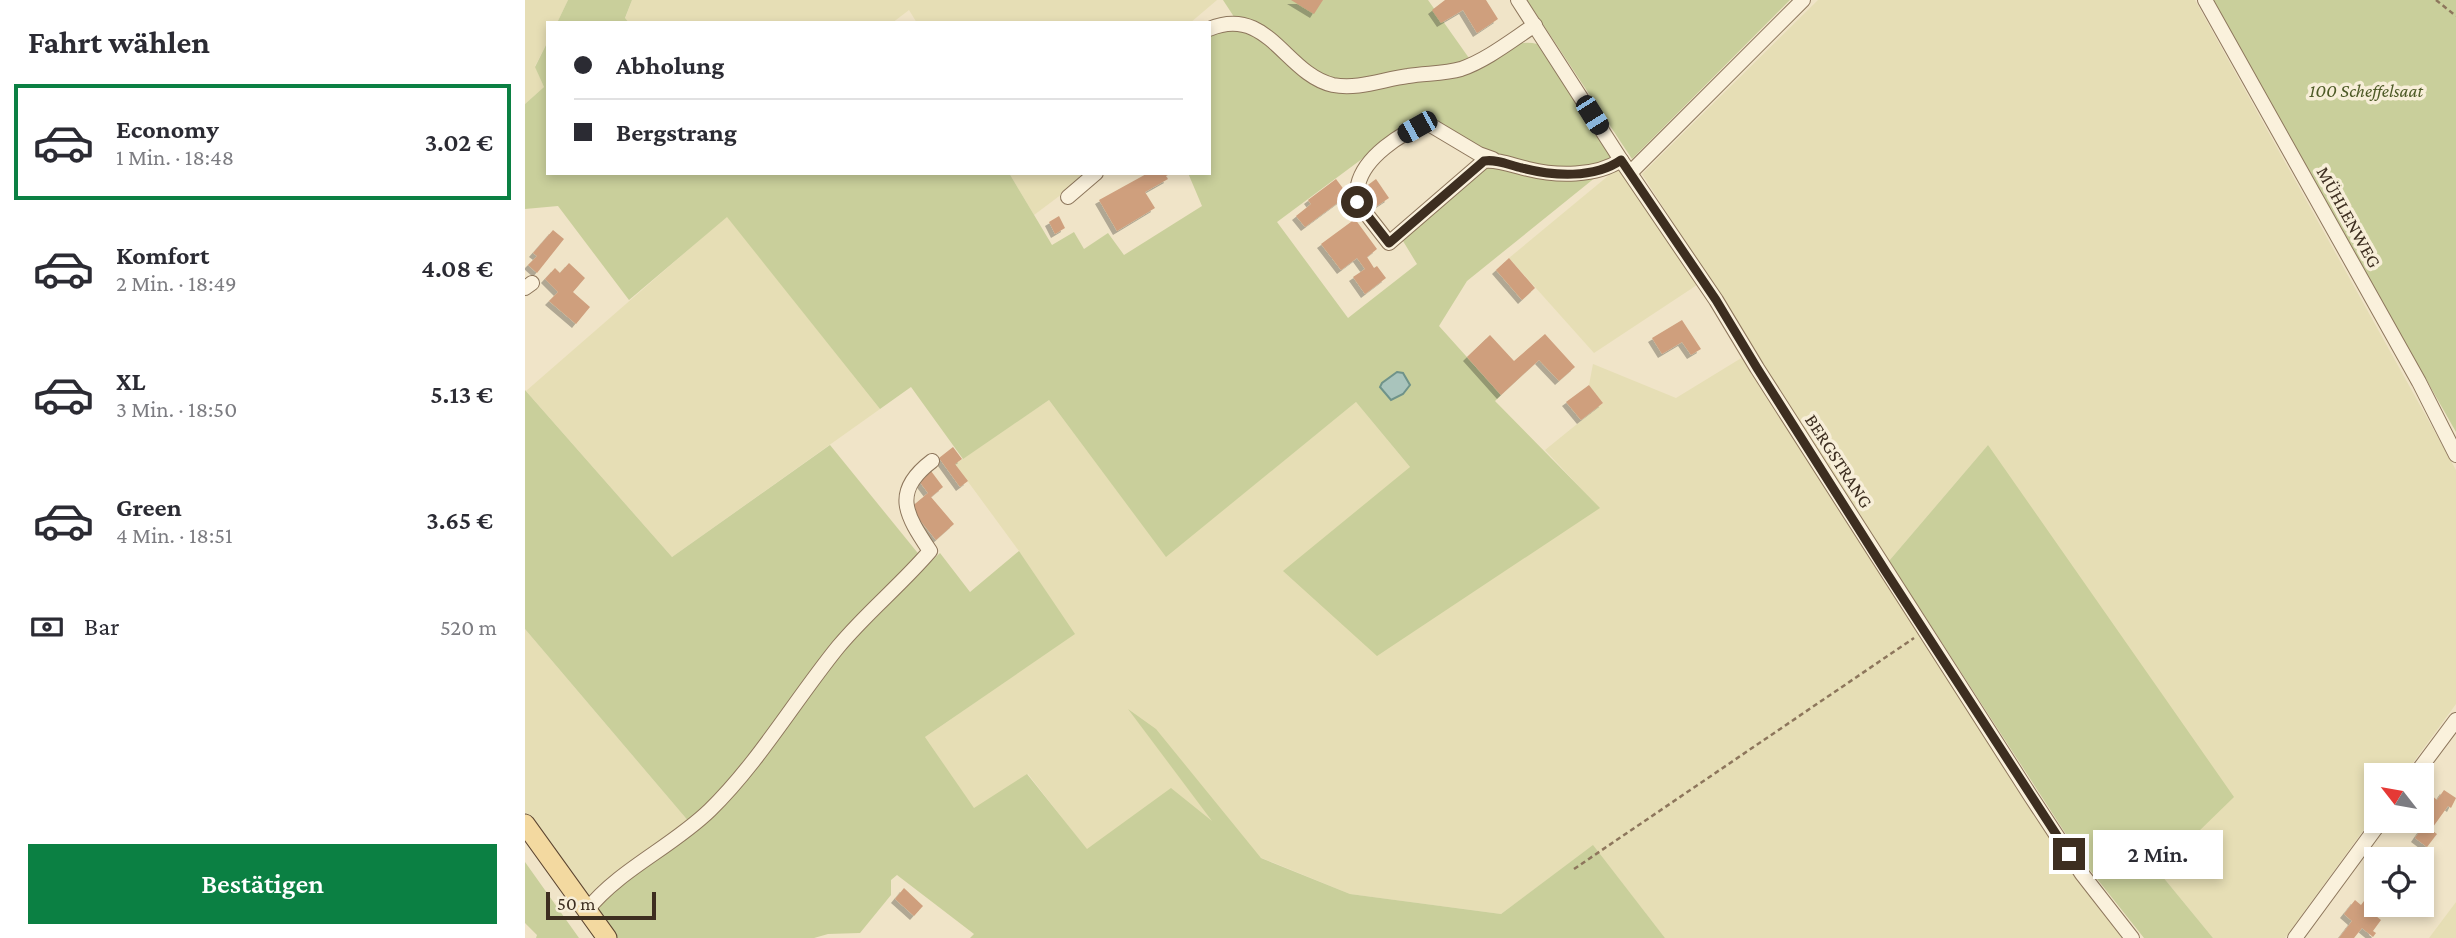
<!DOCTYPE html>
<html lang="de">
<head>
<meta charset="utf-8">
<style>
	body { margin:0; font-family:"Crimson Pro",serif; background:#f2f2f3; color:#2b2b33; height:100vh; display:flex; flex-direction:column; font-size:26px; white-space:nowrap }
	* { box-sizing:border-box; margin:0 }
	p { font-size:23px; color:#7c7c81 }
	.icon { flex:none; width:38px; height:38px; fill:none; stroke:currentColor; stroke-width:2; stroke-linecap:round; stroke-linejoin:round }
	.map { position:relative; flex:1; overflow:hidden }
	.panel { display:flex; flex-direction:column; background:#fff; width:525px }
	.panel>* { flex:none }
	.top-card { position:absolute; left:21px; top:21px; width:665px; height:154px; border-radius:0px; box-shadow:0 4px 10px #0003; display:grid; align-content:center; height:154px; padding:0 28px; background:#fff }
	.needle { width:46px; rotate:301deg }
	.fabs { position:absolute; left:1839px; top:763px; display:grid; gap:14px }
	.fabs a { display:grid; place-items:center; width:70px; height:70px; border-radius:0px; background:#fff; box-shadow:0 4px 10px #0003; font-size:35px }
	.scale { position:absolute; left:21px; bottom:18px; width:110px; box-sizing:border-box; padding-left:7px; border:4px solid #3d2e20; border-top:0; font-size:19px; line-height:24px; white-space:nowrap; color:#3d2e20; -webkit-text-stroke:5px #f7eed8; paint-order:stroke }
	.end { position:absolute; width:32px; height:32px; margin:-16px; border:9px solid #3d2e20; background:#fff; box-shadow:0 0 0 4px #fff }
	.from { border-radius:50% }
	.bubble { position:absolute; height:49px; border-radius:0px; background:#fff; box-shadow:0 4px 10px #0003; font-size:23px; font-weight:600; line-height:49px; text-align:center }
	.car { position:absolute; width:21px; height:42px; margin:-21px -10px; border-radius:9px; box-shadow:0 0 5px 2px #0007; background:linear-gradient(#222 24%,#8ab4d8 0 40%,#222 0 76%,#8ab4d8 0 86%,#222 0) }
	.top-card b { display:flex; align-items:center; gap:24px; height:66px; font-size:26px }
	.top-card b+b { border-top:2px solid #e1e1e2 }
	.top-card i { width:18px; height:18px; background:#2b2b33 }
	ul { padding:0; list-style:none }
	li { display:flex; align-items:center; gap:21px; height:116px; margin:0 14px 10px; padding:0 14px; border:4px solid transparent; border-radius:0px }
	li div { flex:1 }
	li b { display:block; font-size:26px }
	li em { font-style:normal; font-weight:600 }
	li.active { border-color:#0b8043 }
	li>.icon { width:63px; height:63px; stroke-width:1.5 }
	h2 { padding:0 28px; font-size:32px; line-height:84px }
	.pay { display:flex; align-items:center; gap:18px; height:77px; padding:0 28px; font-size:26px }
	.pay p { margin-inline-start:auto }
	.action { display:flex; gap:14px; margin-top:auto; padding:14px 28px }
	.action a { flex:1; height:80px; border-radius:0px; background:#0b8043; color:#fff; font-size:28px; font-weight:600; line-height:80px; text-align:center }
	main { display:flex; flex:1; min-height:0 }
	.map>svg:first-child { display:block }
	.farmland { fill:#e6deb5 }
	.green { fill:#c9cf9b; fill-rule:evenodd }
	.water { fill:#a9c4bc; stroke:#6f938a; stroke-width:2 }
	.building { fill:#cf9f7d; filter:url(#shadow) }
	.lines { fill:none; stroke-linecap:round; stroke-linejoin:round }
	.minor-casing { stroke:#8d765c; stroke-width:16 }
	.major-casing { stroke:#5b4430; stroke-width:21 }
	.path { stroke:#8d765c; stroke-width:2.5; stroke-dasharray:5 3.5; stroke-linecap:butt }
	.minor { stroke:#faf1dc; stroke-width:14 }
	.major { stroke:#f3d9a0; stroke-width:19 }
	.route { stroke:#3d2e20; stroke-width:9 }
	.labels { text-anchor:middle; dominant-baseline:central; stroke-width:7; stroke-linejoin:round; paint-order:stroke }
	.park-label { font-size:19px; font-style:italic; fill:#4d5a26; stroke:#f7eed8 }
	.street-label { font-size:19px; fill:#3d2e20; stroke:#f7eed8 }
</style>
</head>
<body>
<main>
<section class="panel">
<h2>Fahrt wählen</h2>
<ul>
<li class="active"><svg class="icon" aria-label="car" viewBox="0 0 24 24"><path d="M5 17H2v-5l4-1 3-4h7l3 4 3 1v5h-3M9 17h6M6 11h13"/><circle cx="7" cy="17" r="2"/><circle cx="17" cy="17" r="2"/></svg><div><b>Economy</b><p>1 Min. · 18:48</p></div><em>3.02 €</em></li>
<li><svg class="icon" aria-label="car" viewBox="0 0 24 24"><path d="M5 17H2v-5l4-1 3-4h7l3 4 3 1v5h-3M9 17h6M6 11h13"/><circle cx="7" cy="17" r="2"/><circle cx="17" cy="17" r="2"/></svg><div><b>Komfort</b><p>2 Min. · 18:49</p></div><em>4.08 €</em></li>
<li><svg class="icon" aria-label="car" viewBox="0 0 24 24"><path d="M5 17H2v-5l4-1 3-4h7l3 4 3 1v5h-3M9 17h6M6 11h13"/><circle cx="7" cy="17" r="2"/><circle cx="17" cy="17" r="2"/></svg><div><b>XL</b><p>3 Min. · 18:50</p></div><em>5.13 €</em></li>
<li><svg class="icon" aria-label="car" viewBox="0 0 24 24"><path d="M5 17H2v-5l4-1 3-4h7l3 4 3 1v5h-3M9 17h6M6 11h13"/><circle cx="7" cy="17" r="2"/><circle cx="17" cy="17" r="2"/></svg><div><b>Green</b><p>4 Min. · 18:51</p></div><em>3.65 €</em></li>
</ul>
<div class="pay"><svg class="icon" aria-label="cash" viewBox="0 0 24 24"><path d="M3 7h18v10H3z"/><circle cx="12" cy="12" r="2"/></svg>Bar<p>520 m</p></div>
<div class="action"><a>Bestätigen</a></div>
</section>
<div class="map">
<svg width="1931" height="938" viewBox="0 0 1931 938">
	<defs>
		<filter id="shadow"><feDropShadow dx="-4" dy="4" stdDeviation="0" flood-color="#0004"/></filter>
	</defs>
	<rect width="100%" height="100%" fill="#f0e4c8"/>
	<g class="farmland">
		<path d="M0,0H43L32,23H23V41L10,66L19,87L0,104Z"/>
		<path d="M107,0H692L665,23H392L384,10L367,23H104L100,19Z"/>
		<path d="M1293,0H1670L1931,470V704L1879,775H1852L1851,813L1760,938H1688L1633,871L1463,445L1364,561L1117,174Z"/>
		<path d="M1095,166L1175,283L1069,353L984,258Z"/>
		<path d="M484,173H565L509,215Z"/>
		<path d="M202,216L355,409L147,557L1,391Z"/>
		<path d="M1218,357L1602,938H1140L1068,846L976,914L825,894L727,854L562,850L503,774L449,809L400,737L549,634L494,551L430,464L524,400L641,556L831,402L885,467L1074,508L1020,450L1078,403L1064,385L1068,364L1151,398Z"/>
		<path d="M0,629L165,823L63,899L0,812Z"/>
		<path d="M1931,902V938H1904Z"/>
	</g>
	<g class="green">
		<path d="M43,0H107L100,18L104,23H32Z"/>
		<path d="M698,0H903L951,68C970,56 989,38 1012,44L1092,160L942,281L914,326L976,395L970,401L1075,508L852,656L758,571L885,467L831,402L641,557L524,400L438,459L386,387L355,409L202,217L104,300L33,206L0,209V104L19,87L10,67L23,41V173H484L527,245L549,232L559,249L583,233L599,255L677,206L663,173H684V33L715,26ZM899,119L965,156L878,241L892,264L823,318L752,222L876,130Z"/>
		<path d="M1002,0H1265L1107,159Z"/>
		<path d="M1686,0H1931V433V432Z"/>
		<path d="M0,390L147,557L305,445L396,557L213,771L165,823L0,629Z"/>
		<path d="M1463,445L1709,797L1633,871L1688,938H1619L1561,865L1364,561Z"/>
		<path d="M494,551L550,634L400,737L449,808L502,774L562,849L646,788L687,821L603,709L631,729L736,858L825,894L976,914L1068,845L1140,938H445L449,934L372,875L366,880V895L335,933L303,934L289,938H91L69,908L79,896L177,825L319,647L402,565L415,553L445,592Z"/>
		<path d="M0,863V862L54,938H11L12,935L0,923Z"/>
	</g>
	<path class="water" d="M872,372L878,373L885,385L878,394L866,400L855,387L857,383Z"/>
	<g class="building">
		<path d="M766,0H798L789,14Z"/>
		<path d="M920,0H961L973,19L952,33L938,10L916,23L907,10Z"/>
		<path d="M623,173H647L641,176L643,179L620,192L630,208L592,231L574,200Z"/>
		<path d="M811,179L823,195L780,227L771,216L786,204L783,200Z"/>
		<path d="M851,179L864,198L849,208L836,190Z"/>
		<path d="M534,216L540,228L530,234L524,222Z"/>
		<path d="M830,219L852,249L842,257L849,268L852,266L861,278L840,294L828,277L840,269L832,258L816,270L796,244Z"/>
		<path d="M28,230L39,239L12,273L3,265L12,256L8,253Z"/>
		<path d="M984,258L1010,288L997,300L971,270Z"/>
		<path d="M44,263L60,278L48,292L65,307L51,324L24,301L33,292L20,279L30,268L35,273Z"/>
		<path d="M1157,320L1176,349L1166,355L1157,342L1137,354L1127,338Z"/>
		<path d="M1020,334L1050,367L1034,381L1014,360L976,395L942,357L965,335L989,361Z"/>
		<path d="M1064,385L1078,403L1056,420L1041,402Z"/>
		<path d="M428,447L437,459L430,464L443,481L435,487L414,458Z"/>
		<path d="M406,471L418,487L406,497L429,524L411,540L385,508L403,493L394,481Z"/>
		<path d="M1897,787L1912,800L1919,790L1931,798L1926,808L1923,806L1908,827L1901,822L1904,818L1897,813Z"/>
		<path d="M1899,825L1912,834L1902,847L1890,838Z"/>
		<path d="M379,888L398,906L389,916L370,899Z"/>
		<path d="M1830,900L1836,905L1839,901L1843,904L1841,908L1856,920L1848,931L1851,933L1848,937L1837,928L1829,938H1814L1827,921L1819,914Z"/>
	</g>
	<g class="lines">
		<defs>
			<g id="minor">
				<path d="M993,0L1096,160L1191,300L1232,368L1505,795L1557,874L1607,938"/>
				<path d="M1680,0L1894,382L1931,455"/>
				<path d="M684,29C743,4 760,74 808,85C833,90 859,79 883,76C900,73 919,74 936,69C962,60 987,40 1010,25"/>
				<path d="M968,159L954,154L902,123C876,133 839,157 833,185C832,191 832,197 832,202L864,243L959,161C973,159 989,166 1003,169C1031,176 1071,177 1096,160"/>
				<path d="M1106,172L1278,0"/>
				<path d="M543,197L571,173"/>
				<path d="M0,288L7,283"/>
				<path d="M1890,775L1931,720"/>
				<path d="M62,910C95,869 147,847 185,810C234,762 270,700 313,647C341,613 376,585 405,551C381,515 366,492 407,461"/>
				<path d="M1770,938L1856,821"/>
			</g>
			<path id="major" d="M0,824L82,938"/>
		</defs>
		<use href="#minor" class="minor-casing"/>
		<use href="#major" class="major-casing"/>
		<g class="path">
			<path d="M1911,0L1931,16"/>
			<path d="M1049,869L1389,638"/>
		</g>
		<use href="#minor" class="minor"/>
		<use href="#major" class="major"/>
	</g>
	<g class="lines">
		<path class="route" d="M832,202L864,243L959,161C972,159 984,165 997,168C1028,176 1069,179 1096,160L1191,300L1232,368L1361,572L1544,854"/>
	</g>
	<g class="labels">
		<g class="park-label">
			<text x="1841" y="90">100 Scheffelsaat</text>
		</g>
		<g class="street-label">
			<text transform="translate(1824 217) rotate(61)">MÜHLENWEG</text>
			<text transform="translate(1314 461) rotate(57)">BERGSTRANG</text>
		</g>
	</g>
</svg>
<div class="fabs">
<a><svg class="needle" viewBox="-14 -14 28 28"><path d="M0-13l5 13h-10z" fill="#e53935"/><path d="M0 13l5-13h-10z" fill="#7c7c81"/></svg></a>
<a><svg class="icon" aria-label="locate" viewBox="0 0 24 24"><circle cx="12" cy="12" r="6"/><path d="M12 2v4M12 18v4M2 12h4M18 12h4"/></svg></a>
</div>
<div class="scale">50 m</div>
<i class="end from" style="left:832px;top:202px"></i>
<i class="end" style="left:1544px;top:854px"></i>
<div class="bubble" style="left:1568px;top:830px;width:130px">2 Min.</div>
<i class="car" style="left:1067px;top:115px;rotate:148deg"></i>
<i class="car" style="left:892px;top:127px;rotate:241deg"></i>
<div class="top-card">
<b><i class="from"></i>Abholung</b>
<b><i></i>Bergstrang</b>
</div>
</div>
</main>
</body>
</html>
